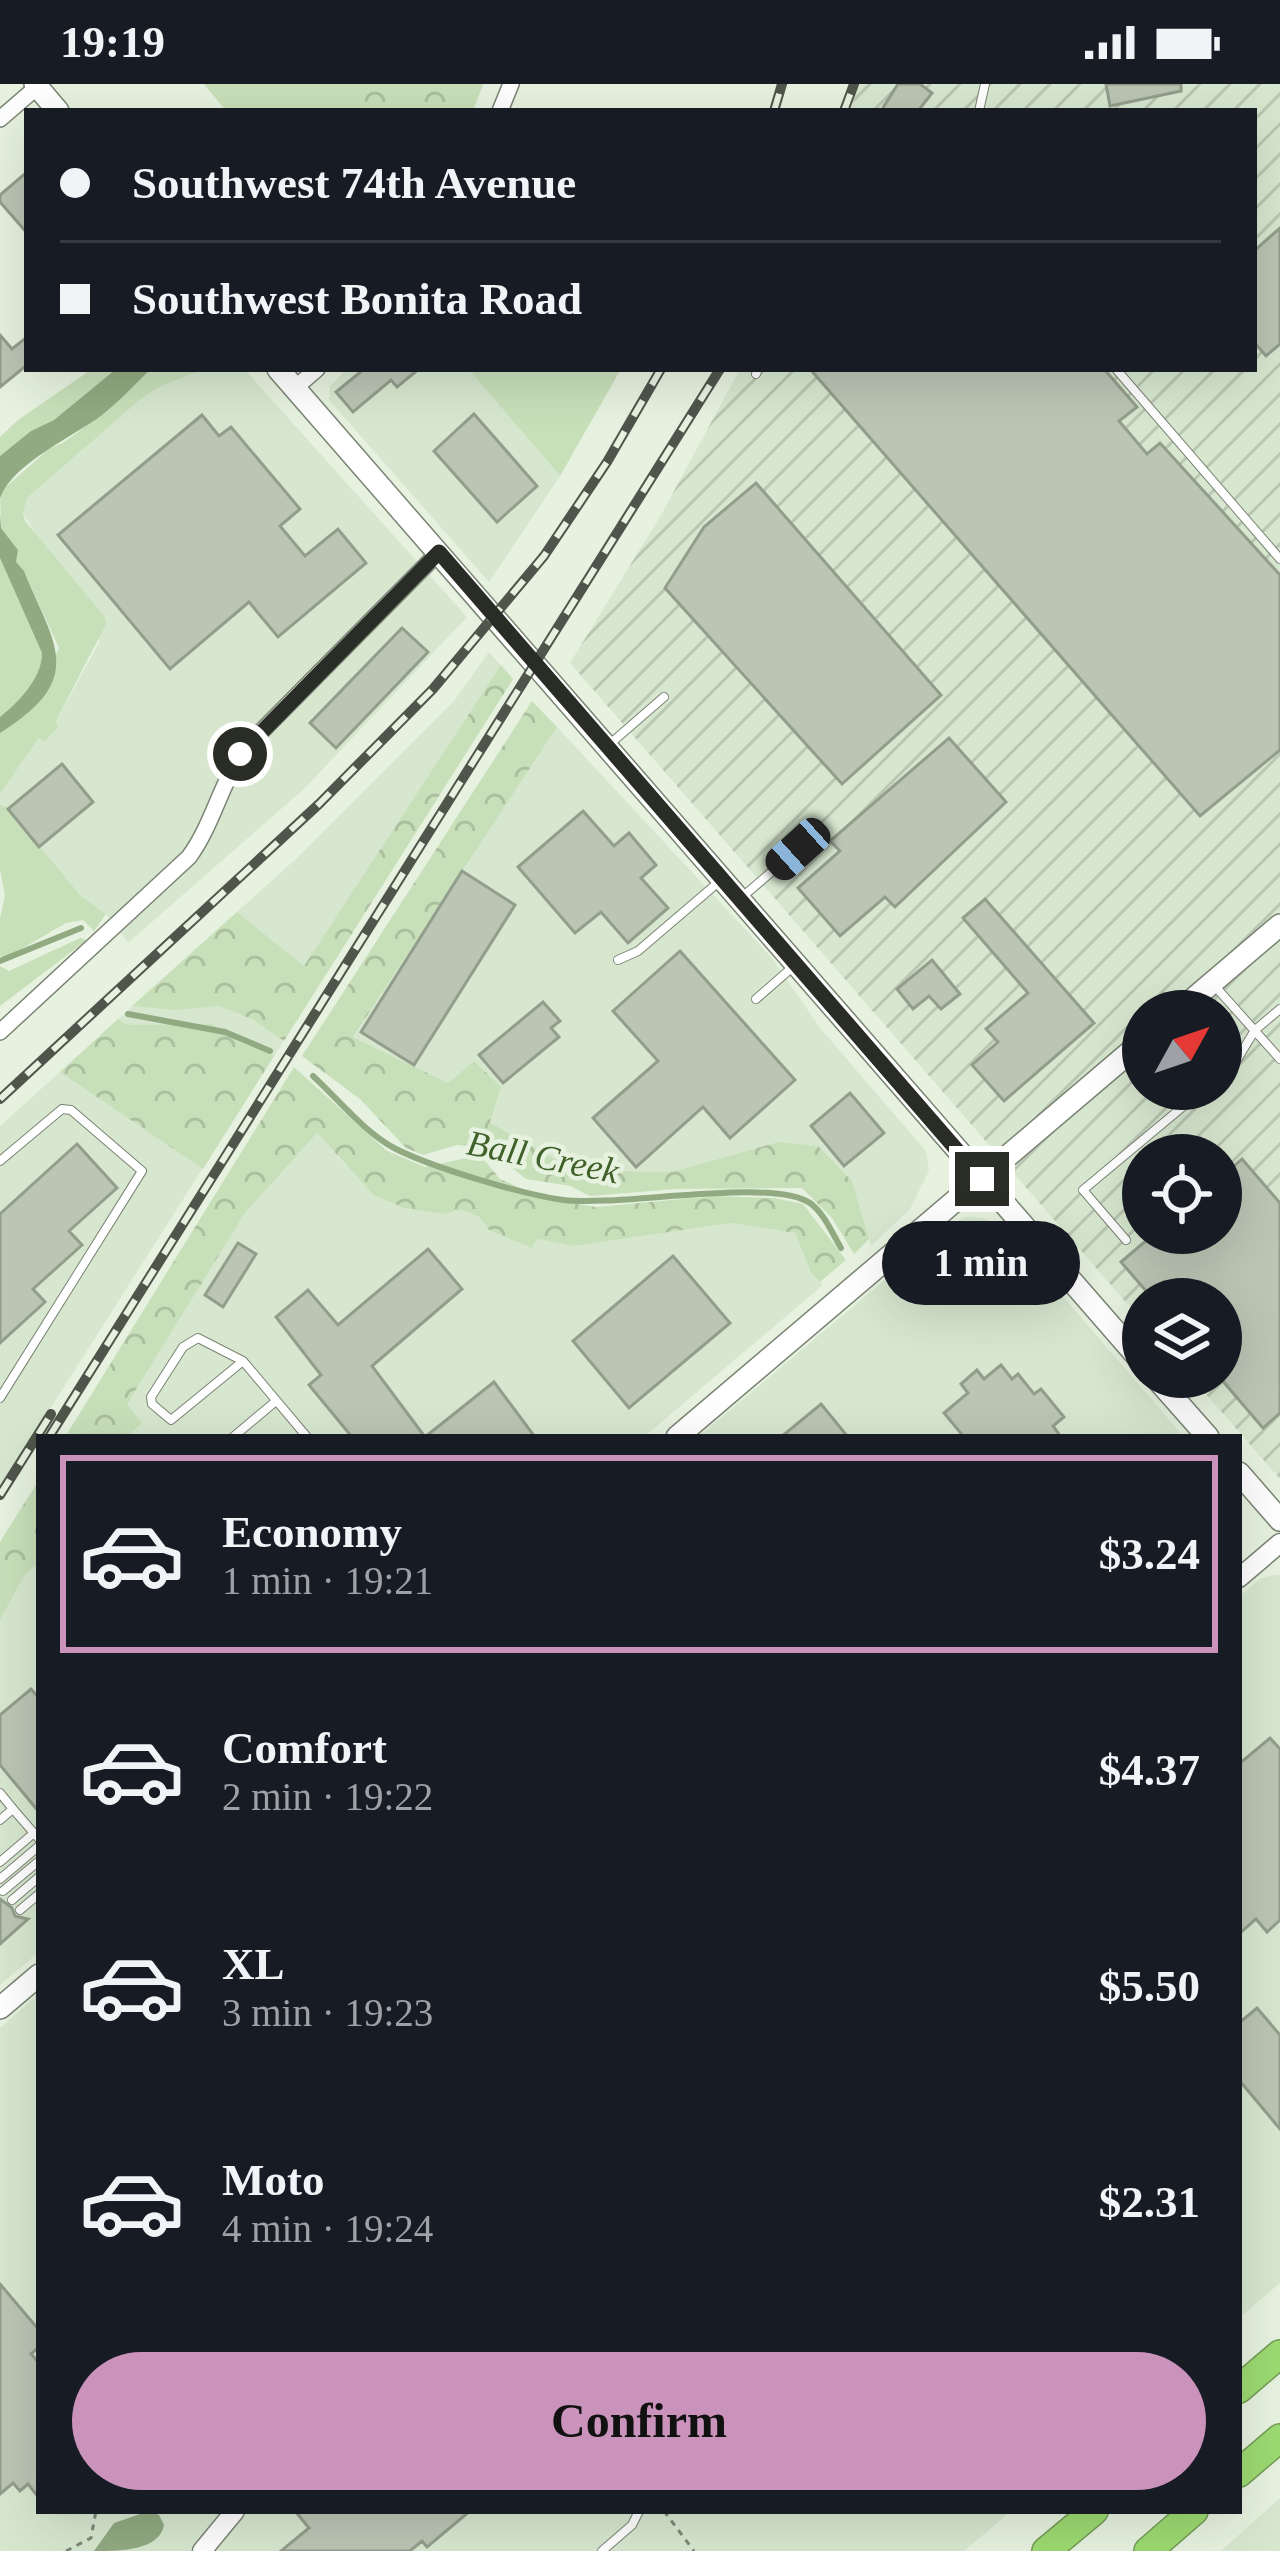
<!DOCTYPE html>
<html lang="en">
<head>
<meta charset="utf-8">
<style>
	body { margin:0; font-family:"Times New Roman",serif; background:#242831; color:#f1f3f6; height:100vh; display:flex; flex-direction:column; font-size:45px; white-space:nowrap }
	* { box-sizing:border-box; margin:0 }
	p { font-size:39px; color:#9ea1a6 }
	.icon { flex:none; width:66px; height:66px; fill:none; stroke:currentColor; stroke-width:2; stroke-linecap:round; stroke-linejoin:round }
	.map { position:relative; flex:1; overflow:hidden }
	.sheet { position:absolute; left:36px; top:1350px; width:1206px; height:1080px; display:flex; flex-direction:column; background:#171b24; border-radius:0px; box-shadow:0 12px 48px #0002 }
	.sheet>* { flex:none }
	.guide { position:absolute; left:24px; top:24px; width:1233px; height:264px; border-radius:0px; box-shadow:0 12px 48px #0002; display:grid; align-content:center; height:264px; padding:0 36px; background:#171b24 }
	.needle { width:78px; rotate:50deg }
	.fabs { position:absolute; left:1122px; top:906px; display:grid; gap:24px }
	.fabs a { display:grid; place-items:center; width:120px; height:120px; border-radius:50%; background:#171b24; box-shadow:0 12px 48px #0002; font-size:60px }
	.end { position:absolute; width:54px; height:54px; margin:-27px; border:15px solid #292d26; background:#fff; box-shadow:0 0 0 6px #fff }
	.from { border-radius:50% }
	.bubble { position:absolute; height:84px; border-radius:42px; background:#171b24; box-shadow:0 12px 48px #0002; font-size:39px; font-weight:600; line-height:84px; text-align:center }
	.car { position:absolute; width:36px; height:72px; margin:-36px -18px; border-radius:15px; box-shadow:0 0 9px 3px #0007; background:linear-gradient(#222 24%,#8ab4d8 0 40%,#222 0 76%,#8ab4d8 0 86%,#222 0) }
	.guide b { display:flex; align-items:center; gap:42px; height:114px; font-size:45px }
	.guide b+b { border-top:3px solid #363941 }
	.guide i { width:30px; height:30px; background:#f1f3f6 }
	ul { padding:21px 0 0; list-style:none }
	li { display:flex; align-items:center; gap:36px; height:198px; margin:0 24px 18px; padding:0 12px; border:6px solid transparent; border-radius:0px }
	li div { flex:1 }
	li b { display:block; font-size:45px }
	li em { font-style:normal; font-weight:600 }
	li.on { border-color:#ca93bc }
	li>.icon { width:108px; height:108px; stroke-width:1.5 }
	.primary-button { display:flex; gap:24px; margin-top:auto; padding:24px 36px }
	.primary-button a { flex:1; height:138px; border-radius:72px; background:#ca93bc; color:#111; font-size:48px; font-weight:600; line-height:138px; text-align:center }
	.status { display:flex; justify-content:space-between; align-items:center; height:84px; padding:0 60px; background:#171b24; direction:ltr }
	.status svg { height:33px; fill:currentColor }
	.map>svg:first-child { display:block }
	.built { fill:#d7e7cf }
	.industrial { fill:url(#industrial-furrows); fill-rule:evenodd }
	.grass { fill:#c8e0ba }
	.forest { fill:url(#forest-crowns) }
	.water { fill:#91aa82 }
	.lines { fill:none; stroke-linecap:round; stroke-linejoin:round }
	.stream { stroke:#91aa82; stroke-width:6 }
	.building { fill:#bac5b4; stroke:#929d8c; stroke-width:3 }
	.service-casing { stroke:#7a8474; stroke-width:10 }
	.minor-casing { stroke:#7a8474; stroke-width:18 }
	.tertiary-casing { stroke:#7a8474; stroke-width:21 }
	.secondary-casing { stroke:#7a8474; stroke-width:24 }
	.motorway-casing { stroke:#749d57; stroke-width:30 }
	.path { stroke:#7f867a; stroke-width:3; stroke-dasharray:6 6; stroke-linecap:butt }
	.service { stroke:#fff; stroke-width:8 }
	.minor { stroke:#fff; stroke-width:15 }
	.tertiary { stroke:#fff; stroke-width:18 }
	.secondary { stroke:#fff; stroke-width:21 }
	.motorway { stroke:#9cda71; stroke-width:27 }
	.rail-casing { stroke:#50554c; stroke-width:10 }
	.rail { stroke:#e6f2df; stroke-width:6; stroke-dasharray:18; stroke-linecap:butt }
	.route { stroke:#292d26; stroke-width:15 }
	.labels { text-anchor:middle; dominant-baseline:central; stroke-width:9; stroke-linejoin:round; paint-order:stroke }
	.water-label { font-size:36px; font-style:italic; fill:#406129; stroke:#e6f2df }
</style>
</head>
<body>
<div class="status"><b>19:19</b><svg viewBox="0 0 49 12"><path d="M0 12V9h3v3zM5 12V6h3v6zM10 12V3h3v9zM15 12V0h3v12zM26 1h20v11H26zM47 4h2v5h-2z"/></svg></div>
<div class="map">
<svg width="1280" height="2467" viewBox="0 0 1280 2467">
	<defs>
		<pattern id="industrial-furrows" width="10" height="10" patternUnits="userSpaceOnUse" patternTransform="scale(3)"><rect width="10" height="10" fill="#d7e7cf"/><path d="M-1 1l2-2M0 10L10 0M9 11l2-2" fill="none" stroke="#b9c6b2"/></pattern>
		<pattern id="forest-crowns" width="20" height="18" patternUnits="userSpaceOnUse" patternTransform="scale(3)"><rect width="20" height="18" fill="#c8e0ba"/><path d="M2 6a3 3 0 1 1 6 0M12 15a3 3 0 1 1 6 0" fill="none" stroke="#acc0a0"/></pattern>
	</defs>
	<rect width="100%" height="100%" fill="#e6f2df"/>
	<g class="built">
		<path d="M205,285H244L467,533L304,705L128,859L106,830L81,812L8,724L0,721V710L40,653L56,637L100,557L23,429L27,414L34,407L143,313L163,301Z"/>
		<path d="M347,285H468L560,392L489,498L329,316L330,302Z"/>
		<path d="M489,568L513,595L0,1404V1042L299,772L454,617Z"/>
		<path d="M557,643L771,873L821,945L926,1067L929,1087L910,1125L871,1162L852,1097L778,1058L672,1088L574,1086L489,1037L474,977L448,999L353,953Z"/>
		<path d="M317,1048L345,1081L444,1130L462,1126L479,1133L489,1146L532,1163L537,1155L574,1162L731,1139L795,1149L811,1189L823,1201L644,1353H126L142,1339L126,1320L245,1129Z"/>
		<path d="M966,1133L983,1134L1004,1144L1184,1353H698L950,1141Z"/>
		<path d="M39,1478V1868L0,1901V1536L24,1492Z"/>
		<path d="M1275,1491H1280V2199L1239,2234V1513L1260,1495Z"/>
		<path d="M39,1910V2427H1011L964,2467H0V1944Z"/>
		<path d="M1280,2414V2467H1221Z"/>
	</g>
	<path class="industrial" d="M858,0H1280V1395L1191,1293H1221V1215H1143V1238L570,579L661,431L740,285H1254V27H851ZM1143,927H1221V1005H1143ZM1143,1071H1221V1149H1143Z"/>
	<g class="grass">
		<path d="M204,0H483L473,27H226Z"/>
		<path d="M92,285H116L54,336L31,347L0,372V353L18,336Z"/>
		<path d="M151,285H205L163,301L143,313L27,414L23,429L25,437L104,532L106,540L56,637L58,644L44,657L39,654L0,710V649L29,627L59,564L24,487L15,478L18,466L1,444L0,408L50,364L63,359L108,326Z"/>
		<path d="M468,285H621L560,392Z"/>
		<path d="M0,474L42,569C42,594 20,618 0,633Z"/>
		<path d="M0,721L7,723L81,812L106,830L94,847L83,836L66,839L6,874L0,872V835L5,812L0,785Z"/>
		<path d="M80,854L87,856L0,922V882L9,887Z"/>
	</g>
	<g class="forest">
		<path d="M365,0H483L473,27H364Z"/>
		<path d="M501,581L513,595L284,957L252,935L219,922L175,926L132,922L237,828L304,882Z"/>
		<path d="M532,617L557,643L353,953L448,999L474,977L501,1003L490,1038L574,1086L672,1088L778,1058L818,1062L852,1097L869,1155L854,1170L832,1134L802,1104L676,1105L590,1112L570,1102L526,1095L485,1062L457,1061L423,1071L406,1064L360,1015L302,972Z"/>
		<path d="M118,935L127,941L212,940L239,958L274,972L203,1085L60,988Z"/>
		<path d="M294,983L387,1067L425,1083L480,1071L500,1095L542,1114L596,1123L716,1112L774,1114L803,1120L846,1176L820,1198L811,1189L795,1149L731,1139L574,1162L537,1155L532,1164L489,1146L479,1133L462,1126L444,1130L404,1124L374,1111L317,1049L245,1129L127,1320L142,1339L126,1353H65Z"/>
		<path d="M39,1396V1478L24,1492L0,1536V1458Z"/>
	</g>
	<g class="water">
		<path d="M116,285H151C135,300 120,317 102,331C73,353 13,379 0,414V372L31,347L54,336Z"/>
		<path d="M0,431L1,444L18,466L16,478L24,487C54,561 88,594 0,649V633C19,618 42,594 42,569L0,474Z"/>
		<path d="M149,2427L159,2431L164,2441C159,2467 120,2467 94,2467L114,2439Z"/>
	</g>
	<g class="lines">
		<g class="stream">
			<path d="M0,877L81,844"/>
			<path d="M128,930L225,948L270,967"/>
			<path d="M313,992C338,1015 365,1049 396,1065C434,1084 521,1110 563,1116C621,1123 770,1093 810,1119C824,1129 832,1149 841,1164"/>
		</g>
	</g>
	<g class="building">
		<path d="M898,0H920L932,9L918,27H881Z"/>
		<path d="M1106,0H1181V7L1110,22Z"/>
		<path d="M27,88V149L0,118V111Z"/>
		<path d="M1280,144V260L1266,272L1254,258V167Z"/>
		<path d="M0,251L12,265L27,253V281L0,303Z"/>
		<path d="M364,285H419L397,303L391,296L353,328L336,308Z"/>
		<path d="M810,285H1104L1137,323L1119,337L1147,370L1160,359L1280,491V666L1200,732Z"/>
		<path d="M474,330L537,402L497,438L434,367Z"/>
		<path d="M202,331L219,352L231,343L300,425L280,442L305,472L338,445L366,479L278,553L249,518L170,585L58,451Z"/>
		<path d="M756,399L941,611L842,700L665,504L704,443Z"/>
		<path d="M402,544L428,568L336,664L310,639Z"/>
		<path d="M949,654L1006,718L895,823L885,813L840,852L798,804L840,767L830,757Z"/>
		<path d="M62,680L93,718L39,763L8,725Z"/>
		<path d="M583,727L614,762L629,749L656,781L641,794L668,824L628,859L601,828L575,849L518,783Z"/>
		<path d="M462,787L515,821L414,981L361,948Z"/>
		<path d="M985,815L1094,939L1004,1017L972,981L998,958L986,945L1028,909L963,834Z"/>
		<path d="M680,867L795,996L730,1054L703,1023L636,1083L593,1034L658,977L613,927Z"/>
		<path d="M932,876L960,910L941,925L929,912L913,925L897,905Z"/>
		<path d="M543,918L560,937L551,944L559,953L503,999L479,971Z"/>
		<path d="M850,1009L884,1049L844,1082L811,1042Z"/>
		<path d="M77,1060L117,1104L69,1147L82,1161L33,1205L45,1218L0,1259V1130Z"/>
		<path d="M1242,1075L1280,1119V1329L1263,1344L1221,1295V1215H1153L1121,1178L1155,1149H1221V1093Z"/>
		<path d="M238,1159L256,1170L223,1223L205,1211Z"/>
		<path d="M428,1165L462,1205L372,1282L425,1353L494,1298L535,1353H352L309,1301L321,1291L276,1233L308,1206L338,1241Z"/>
		<path d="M673,1172L730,1239L629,1324L573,1257Z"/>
		<path d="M1001,1281L1012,1295L1018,1290L1034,1310L1041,1305L1064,1333L1053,1342L1061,1353H964L944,1329L968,1309L961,1300L977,1286L984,1295Z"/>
		<path d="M821,1320L848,1353H781Z"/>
		<path d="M31,1605L39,1614V1728L0,1681V1631Z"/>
		<path d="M1270,1654L1280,1665V1836L1267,1848L1256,1835L1239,1850V1680Z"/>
		<path d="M0,1815L12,1824L15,1832L28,1835L0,1860Z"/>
		<path d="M1257,1924L1280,1951V2045L1239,1996V1939Z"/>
		<path d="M0,2200L39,2246V2263L31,2270L39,2279V2414L28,2400L20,2407L13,2399L0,2410Z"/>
		<path d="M295,2427H470L427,2463L422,2457L410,2467H281L309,2444Z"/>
	</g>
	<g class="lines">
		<defs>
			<g id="service">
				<path d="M979,27L985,0"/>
				<path d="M1116,285L1280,475"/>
				<path d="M756,290L758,285"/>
				<path d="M611,659L664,613"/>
				<path d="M740,815L798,765"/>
				<path d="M618,876L638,867L721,796"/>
				<path d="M1213,900L1280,975"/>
				<path d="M756,915L795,881"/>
				<path d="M1221,991L1235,979L1255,946L1280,925"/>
				<path d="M0,1077L62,1025L71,1026L142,1087L0,1314"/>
				<path d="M1126,1156L1083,1106L1204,1005"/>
				<path d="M243,1277L171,1336L152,1320L151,1313L183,1263L198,1254L243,1277L307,1353"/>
				<path d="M233,1353L276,1317"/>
				<path d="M0,1709L13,1725"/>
				<path d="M0,1736L13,1725L39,1755"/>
				<path d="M0,1778L34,1749"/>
				<path d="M0,1795L39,1762"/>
				<path d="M3,1807L39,1777"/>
				<path d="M12,1816L39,1793"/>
				<path d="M20,1826L39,1810"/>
				<path d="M602,2467L632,2441L639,2427"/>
			</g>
			<g id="minor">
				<path d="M500,27L511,0"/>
				<path d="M0,35L37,3"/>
				<path d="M295,304L317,285"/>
				<path d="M0,948L189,773C213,740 221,699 244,665L439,468"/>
			</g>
			<g id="tertiary">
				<path d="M1239,1494L1280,1459"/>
				<path d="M202,2467L235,2427"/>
			</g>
			<g id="secondary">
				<path d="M35,0L58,27"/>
				<path d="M278,285L1143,1279"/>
				<path d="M1179,927L1280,841"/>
				<path d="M1155,1293L1208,1353"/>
				<path d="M677,1353L1143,957"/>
				<path d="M1239,1389L1280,1436"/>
				<path d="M0,1924L39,1891"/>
			</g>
			<g id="motorway">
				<path d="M1239,2305L1280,2270"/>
				<path d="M1239,2389L1280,2354"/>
				<path d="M1046,2467L1094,2427"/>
				<path d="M1148,2467L1194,2427"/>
			</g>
		</defs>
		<use href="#service" class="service-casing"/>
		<use href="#minor" class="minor-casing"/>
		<use href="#tertiary" class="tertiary-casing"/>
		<use href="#secondary" class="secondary-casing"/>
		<use href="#motorway" class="motorway-casing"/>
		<g class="path">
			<path d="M664,2427L694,2467"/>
			<path d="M66,2467L91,2454L96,2427"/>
		</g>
		<use href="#service" class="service"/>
		<use href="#minor" class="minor"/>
		<use href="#tertiary" class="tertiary"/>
		<use href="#secondary" class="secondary"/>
		<use href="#motorway" class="motorway"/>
		<defs>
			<g id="rail">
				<path d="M774,27L782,0"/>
				<path d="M844,27L854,0"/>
				<path d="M0,1015L319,720L433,605L544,472L607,378L661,285"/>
				<path d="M49,1353L720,285"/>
				<path d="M0,1411L51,1330"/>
			</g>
		</defs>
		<use href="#rail" class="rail-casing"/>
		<use href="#rail" class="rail"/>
	</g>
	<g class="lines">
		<path class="route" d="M240,670L439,468L982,1095"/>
	</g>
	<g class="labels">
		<g class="water-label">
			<text transform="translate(543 1073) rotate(11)">Ball Creek</text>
		</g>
	</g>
</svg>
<div class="fabs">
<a><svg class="needle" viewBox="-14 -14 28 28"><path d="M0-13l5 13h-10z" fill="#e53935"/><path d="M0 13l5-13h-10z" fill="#9ea1a6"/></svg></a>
<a><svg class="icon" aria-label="locate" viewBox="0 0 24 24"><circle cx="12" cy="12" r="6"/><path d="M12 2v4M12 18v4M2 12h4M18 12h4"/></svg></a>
<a><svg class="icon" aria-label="layers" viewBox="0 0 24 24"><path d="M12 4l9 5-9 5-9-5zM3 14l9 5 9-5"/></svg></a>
</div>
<i class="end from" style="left:240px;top:670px"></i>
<i class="end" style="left:982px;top:1095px"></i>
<div class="bubble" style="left:882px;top:1137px;width:198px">1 min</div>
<i class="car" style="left:798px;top:765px;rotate:228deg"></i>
<div class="guide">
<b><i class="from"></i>Southwest 74th Avenue</b>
<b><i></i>Southwest Bonita Road</b>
</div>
<section class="sheet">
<ul>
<li class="on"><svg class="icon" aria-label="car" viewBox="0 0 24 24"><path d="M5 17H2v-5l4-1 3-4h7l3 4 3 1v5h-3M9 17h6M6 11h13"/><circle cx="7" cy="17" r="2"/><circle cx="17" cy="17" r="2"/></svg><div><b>Economy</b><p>1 min · 19:21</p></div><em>$3.24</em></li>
<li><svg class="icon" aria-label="car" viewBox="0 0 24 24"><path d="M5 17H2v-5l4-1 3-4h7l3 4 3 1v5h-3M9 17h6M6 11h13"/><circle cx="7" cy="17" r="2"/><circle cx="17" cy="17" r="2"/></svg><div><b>Comfort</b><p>2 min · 19:22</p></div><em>$4.37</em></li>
<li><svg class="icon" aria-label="car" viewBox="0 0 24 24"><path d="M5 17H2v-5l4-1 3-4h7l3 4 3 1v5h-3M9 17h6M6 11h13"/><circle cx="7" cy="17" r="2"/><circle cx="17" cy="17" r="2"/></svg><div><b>XL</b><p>3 min · 19:23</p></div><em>$5.50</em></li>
<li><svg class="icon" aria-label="car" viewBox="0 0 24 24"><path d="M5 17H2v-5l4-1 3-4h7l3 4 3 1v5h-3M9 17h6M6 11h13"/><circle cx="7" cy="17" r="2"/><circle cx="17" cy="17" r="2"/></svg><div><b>Moto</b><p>4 min · 19:24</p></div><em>$2.31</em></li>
</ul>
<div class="primary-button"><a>Confirm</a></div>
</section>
</div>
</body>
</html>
